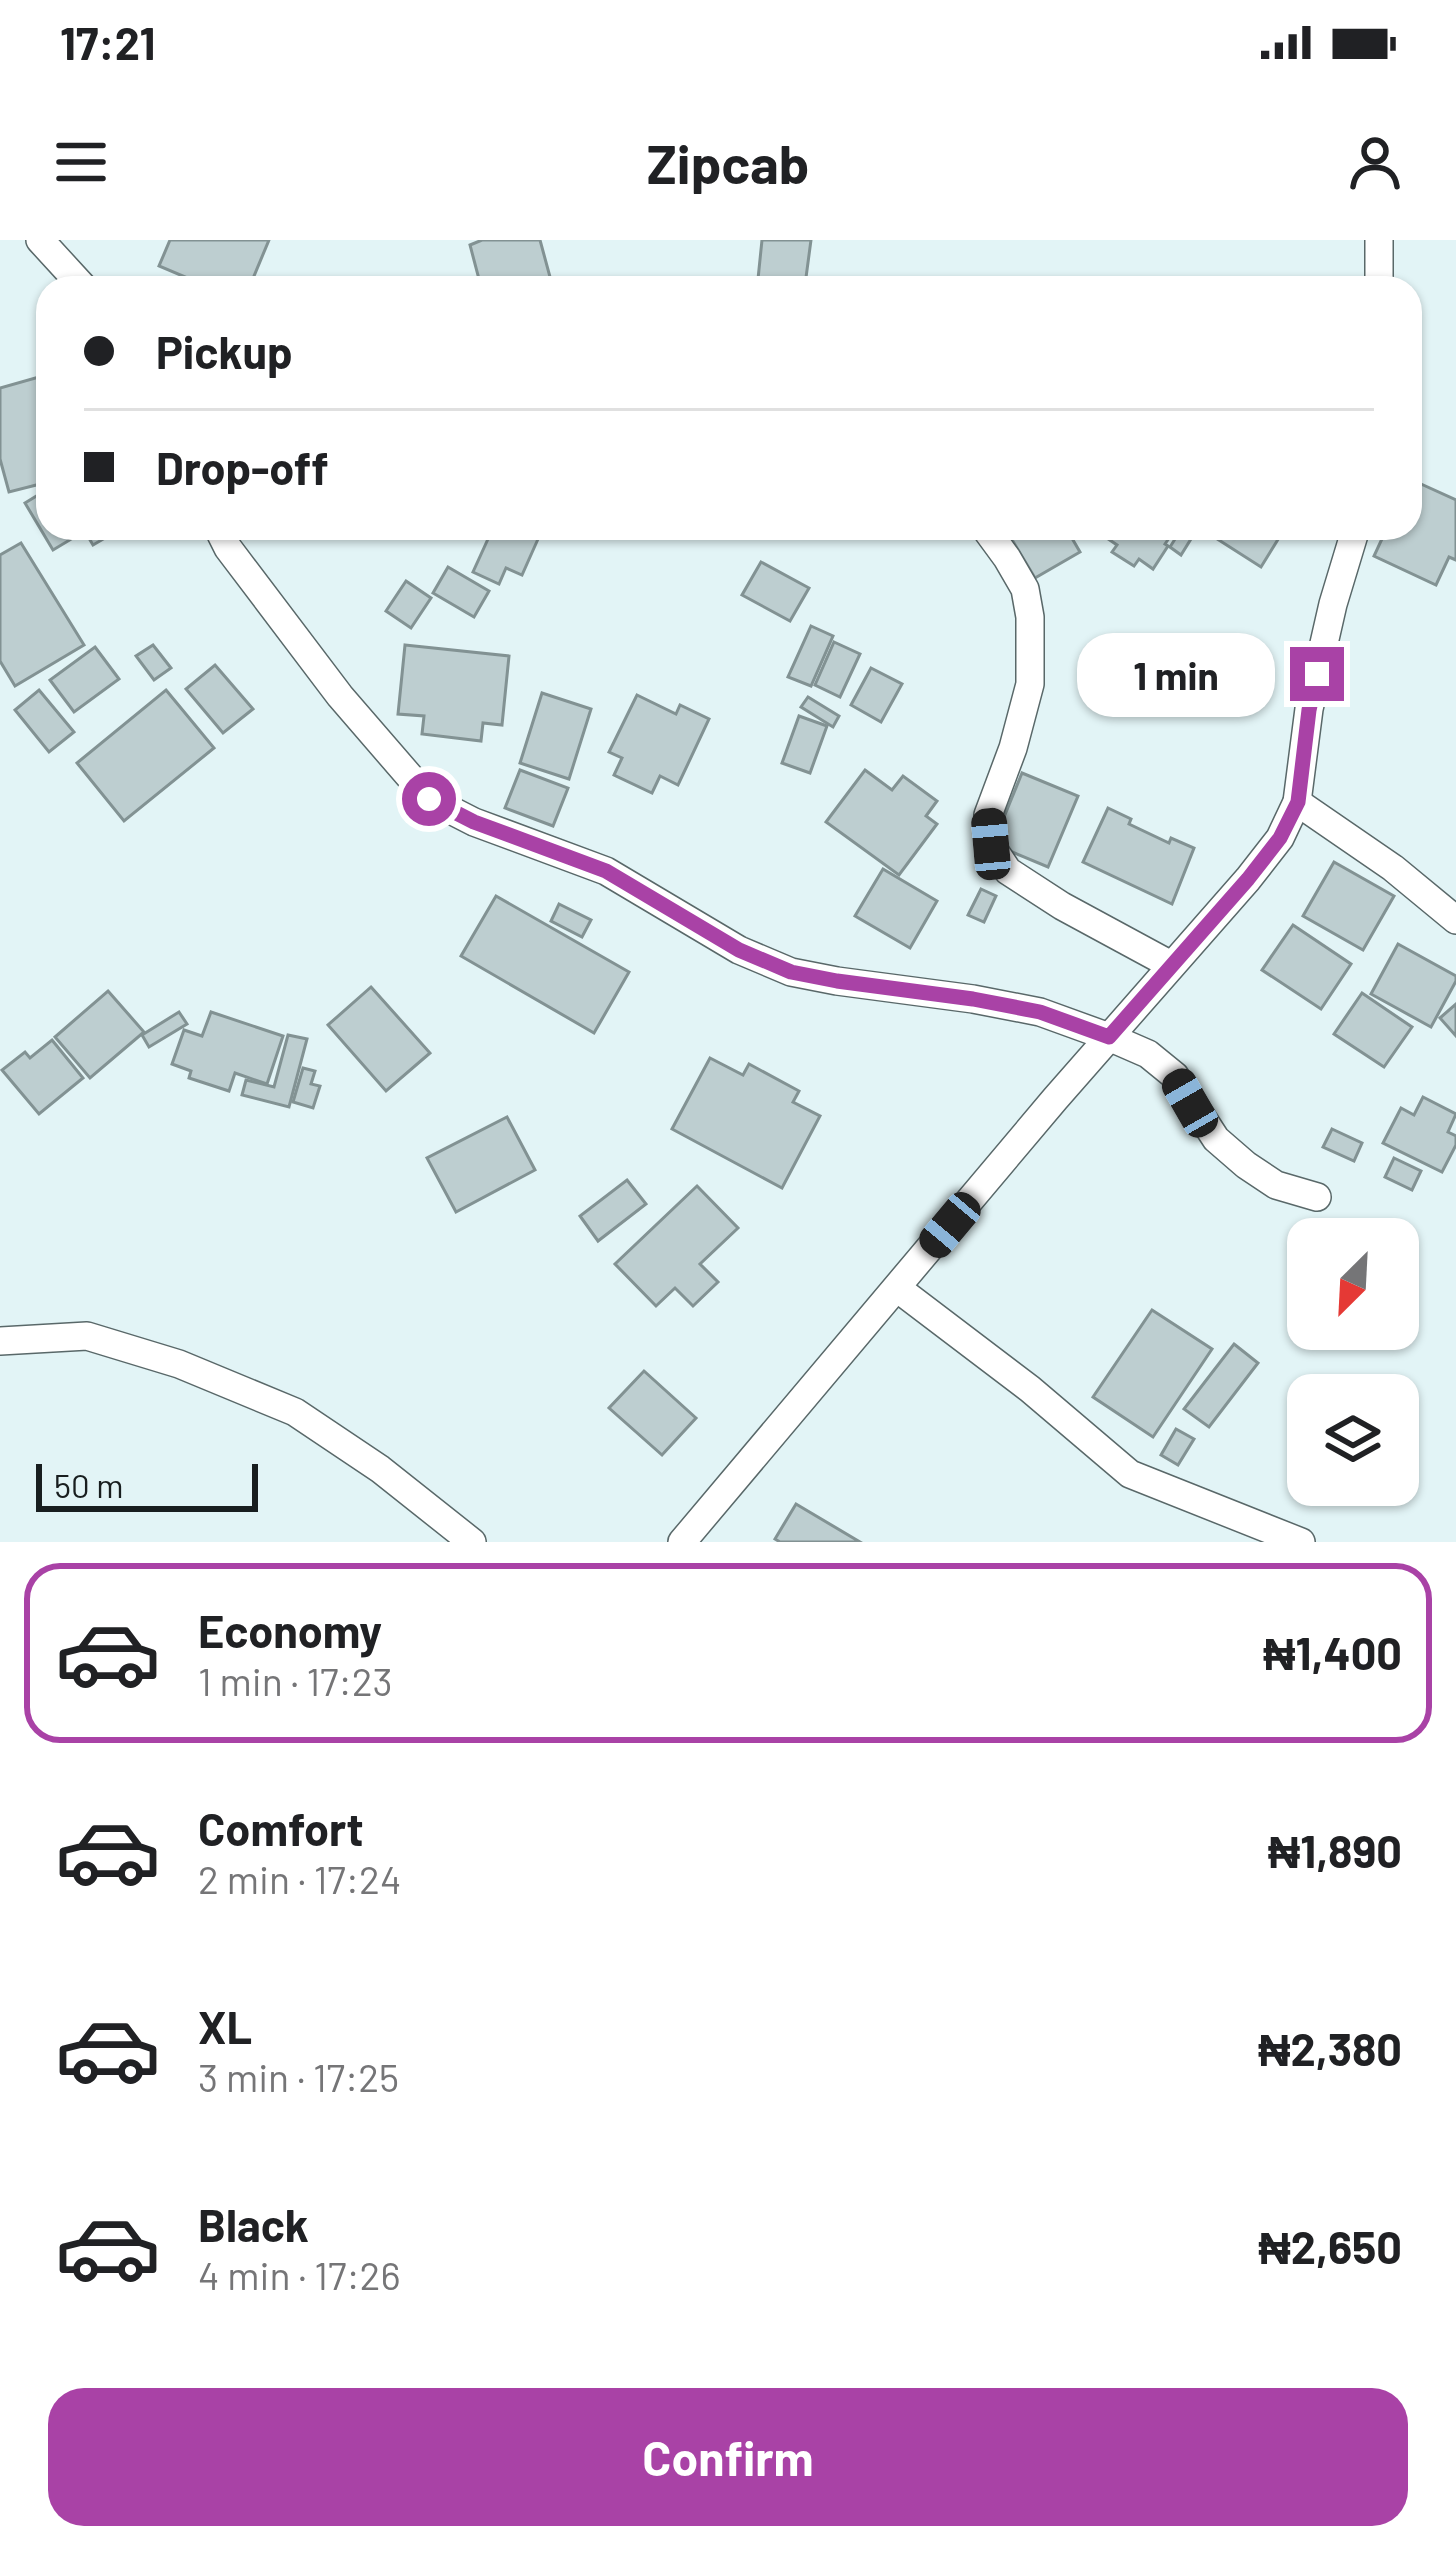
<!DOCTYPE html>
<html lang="en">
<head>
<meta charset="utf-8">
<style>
	body { margin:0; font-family:Barlow,sans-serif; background:#f6f6f6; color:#202124; height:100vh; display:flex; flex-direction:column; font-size:45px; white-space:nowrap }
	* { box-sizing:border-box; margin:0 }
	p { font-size:39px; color:#757577 }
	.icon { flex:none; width:66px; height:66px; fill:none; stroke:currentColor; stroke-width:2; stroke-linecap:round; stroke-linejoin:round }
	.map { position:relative; height:1302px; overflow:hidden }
	.drawer { display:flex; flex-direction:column; background:#fff; flex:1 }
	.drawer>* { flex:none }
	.guide { position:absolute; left:36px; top:36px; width:1386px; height:264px; border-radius:36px; box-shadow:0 3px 9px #0004; display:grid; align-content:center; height:264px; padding:0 48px; background:#fff }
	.needle { width:78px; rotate:204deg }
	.tools { position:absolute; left:1287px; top:978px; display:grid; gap:24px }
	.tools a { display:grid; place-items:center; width:132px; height:132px; border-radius:24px; background:#fff; box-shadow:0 3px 9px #0004; font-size:60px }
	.scale { position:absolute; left:36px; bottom:30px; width:222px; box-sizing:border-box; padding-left:12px; border:6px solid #181e1f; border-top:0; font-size:33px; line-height:42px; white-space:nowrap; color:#181e1f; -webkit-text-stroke:9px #e2f4f6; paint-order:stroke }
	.end { position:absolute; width:54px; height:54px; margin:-27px; border:15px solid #a942a6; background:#fff; box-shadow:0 0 0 6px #fff }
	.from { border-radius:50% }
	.bubble { position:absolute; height:84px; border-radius:36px; background:#fff; box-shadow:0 3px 9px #0004; font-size:39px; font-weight:700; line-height:84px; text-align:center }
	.car { position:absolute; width:36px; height:72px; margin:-36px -18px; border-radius:15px; box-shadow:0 0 9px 3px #0007; background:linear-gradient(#222 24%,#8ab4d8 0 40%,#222 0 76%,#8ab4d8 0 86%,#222 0) }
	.guide b { display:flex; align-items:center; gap:42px; height:114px; font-size:45px }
	.guide b+b { border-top:3px solid #e0e0e0 }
	.guide i { width:30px; height:30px; background:#202124 }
	ul { padding:21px 0 0; list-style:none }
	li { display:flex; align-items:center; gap:36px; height:180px; margin:0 24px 18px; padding:0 24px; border:6px solid transparent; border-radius:36px }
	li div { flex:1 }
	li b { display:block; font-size:45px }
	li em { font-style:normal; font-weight:700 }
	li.on { border-color:#a942a6 }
	li>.icon { width:108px; height:108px; stroke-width:1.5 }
	.cta { display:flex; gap:24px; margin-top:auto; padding:24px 48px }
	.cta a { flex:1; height:138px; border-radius:36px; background:#a942a6; color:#fff; font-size:48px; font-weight:700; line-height:138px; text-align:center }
	.status { display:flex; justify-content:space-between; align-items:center; height:84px; padding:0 60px; background:#fff; direction:ltr }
	.status svg { height:33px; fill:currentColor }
	header { display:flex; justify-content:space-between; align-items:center; height:156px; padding:0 48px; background:#fff; font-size:54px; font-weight:700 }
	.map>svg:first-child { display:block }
	.building { fill:#bdced0; stroke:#829293; stroke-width:3 }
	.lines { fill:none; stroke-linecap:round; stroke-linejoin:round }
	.street-casing { stroke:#596869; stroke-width:30 }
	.street { stroke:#fff; stroke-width:27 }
	.route { stroke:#a942a6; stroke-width:15 }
</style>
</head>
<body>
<div class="status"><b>17:21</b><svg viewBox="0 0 49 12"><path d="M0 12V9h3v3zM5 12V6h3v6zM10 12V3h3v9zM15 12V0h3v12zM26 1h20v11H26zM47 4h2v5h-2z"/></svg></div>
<header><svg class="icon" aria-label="menu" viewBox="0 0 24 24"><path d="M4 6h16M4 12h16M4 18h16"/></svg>Zipcab<svg class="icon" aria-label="person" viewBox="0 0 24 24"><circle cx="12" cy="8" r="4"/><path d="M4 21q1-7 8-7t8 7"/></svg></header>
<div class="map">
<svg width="1456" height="1302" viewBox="0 0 1456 1302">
	<rect width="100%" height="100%" fill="#e2f4f6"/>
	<g class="building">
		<path d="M170,0H269L249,48H211L159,26Z"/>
		<path d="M482,0H540L553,48H494L492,40L480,43L470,5Z"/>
		<path d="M762,0H811L805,45L758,39Z"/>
		<path d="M46,135L48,242L9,252L0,219V148Z"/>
		<path d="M1410,239L1456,260V320L1449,317L1436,345L1374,316L1387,288H1410Z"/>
		<path d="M48,249V288H75L78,295L53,310L25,263Z"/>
		<path d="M83,288H122L93,305Z"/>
		<path d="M493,288L542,290L522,335L506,328L499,344L473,332Z"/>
		<path d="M1005,288H1066L1080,312L1035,338Z"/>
		<path d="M1096,288H1176L1165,304L1168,306L1153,329L1139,319L1134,326L1112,312L1117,305L1095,290Z"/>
		<path d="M1182,288L1194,294L1181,315L1170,307Z"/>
		<path d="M1200,288H1285L1261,327Z"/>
		<path d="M21,303L84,405L15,446L0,421V315Z"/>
		<path d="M761,322L809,348L790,381L742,355Z"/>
		<path d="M448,327L489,351L474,377L433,353Z"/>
		<path d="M406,341L431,358L411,388L386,371Z"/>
		<path d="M811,386L833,396L811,446L788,437Z"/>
		<path d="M834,402L860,414L840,457L815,445Z"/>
		<path d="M153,405L171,428L154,440L136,416Z"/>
		<path d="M405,405L509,416L502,485L483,483L481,501L422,494L424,476L398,474Z"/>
		<path d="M95,407L119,439L74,472L50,440Z"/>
		<path d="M215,425L253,469L223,493L186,449Z"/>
		<path d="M871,428L902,444L881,482L851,465Z"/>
		<path d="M39,450L74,492L49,512L15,470Z"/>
		<path d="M166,450L214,508L124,581L77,523Z"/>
		<path d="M542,453L591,469L569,539L520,523Z"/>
		<path d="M637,455L676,474L680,465L709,479L678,545L660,536L652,553L614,535L622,518L609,512Z"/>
		<path d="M808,457L839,476L833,487L801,467Z"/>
		<path d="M799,476L827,486L810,533L782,523Z"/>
		<path d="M520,530L568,548L553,586L505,568Z"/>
		<path d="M865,530L892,550L903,536L937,561L926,576L937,584L899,635L826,582Z"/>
		<path d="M1022,533L1078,556L1048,627L993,604Z"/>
		<path d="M1108,568L1131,579L1129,584L1169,603L1171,598L1194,608L1172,664L1083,622Z"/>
		<path d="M1334,622L1394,656L1363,710L1303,676Z"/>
		<path d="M883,629L937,661L910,708L855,676Z"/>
		<path d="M981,649L996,656L984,682L968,675Z"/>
		<path d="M496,656L629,732L594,793L461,716Z"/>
		<path d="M559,664L591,680L582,697L551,681Z"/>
		<path d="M1293,685L1351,724L1321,769L1262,730Z"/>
		<path d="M1398,704L1456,736V741L1431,787L1371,754Z"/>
		<path d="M371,747L430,813L386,851L328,785Z"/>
		<path d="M108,751L144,792L90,838L55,797Z"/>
		<path d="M1362,753L1412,787L1384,827L1334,794Z"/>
		<path d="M1456,764V796L1440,778Z"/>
		<path d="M179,772L187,784L149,807L142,795Z"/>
		<path d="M211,772L283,796L267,844L235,833L229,851L189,838L191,831L172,824L184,790L202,796Z"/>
		<path d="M288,795L307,799L289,867L242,855L246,840L274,847Z"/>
		<path d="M52,800L83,838L39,874L2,830L25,812L30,818Z"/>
		<path d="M710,818L743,835L749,824L799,851L793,862L820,876L782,948L672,889Z"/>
		<path d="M303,828L315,831L311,844L320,846L313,868L293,862Z"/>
		<path d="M1423,857L1456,874L1448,892L1456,896V905L1442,932L1383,903L1401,868L1414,875Z"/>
		<path d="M507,877L535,930L456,972L427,918Z"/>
		<path d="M1332,889L1362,903L1354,921L1323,907Z"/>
		<path d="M1394,918L1421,931L1412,950L1385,937Z"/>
		<path d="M627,940L646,964L598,1001L580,976Z"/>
		<path d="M697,946L738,988L700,1024L718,1042L693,1066L675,1048L656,1066L615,1024Z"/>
		<path d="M1152,1070L1212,1109L1153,1197L1093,1157Z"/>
		<path d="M1234,1104L1258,1123L1209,1187L1184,1169Z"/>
		<path d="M644,1131L696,1178L662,1215L609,1168Z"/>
		<path d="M1176,1189L1194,1199L1178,1225L1161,1215Z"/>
		<path d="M796,1264L860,1302H780L775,1299Z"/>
	</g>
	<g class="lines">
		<defs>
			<g id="street">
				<path d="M40,0L84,48"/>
				<path d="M1379,0V48"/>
				<path d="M218,288L228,308L340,456L429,559L474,582L606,631L739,710L791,732L837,741L973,759L1040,772L1109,797L1148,814L1175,836L1216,899L1246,925L1276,945L1317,957"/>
				<path d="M985,288L1007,318L1025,349L1030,377V444L1013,508L988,575L990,604L1008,631L1062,666L1171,725"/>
				<path d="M1297,562L1393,628L1456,680"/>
				<path d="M897,1048L1030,1149L1130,1234L1301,1302"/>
				<path d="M0,1101L87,1096L179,1124L295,1172L380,1229L472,1302"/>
				<path d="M682,1302L1055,859L1248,639L1280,598L1297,562L1309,469L1333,364L1356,288"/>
			</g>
		</defs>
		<use href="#street" class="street-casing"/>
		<use href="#street" class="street"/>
	</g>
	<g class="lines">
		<path class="route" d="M429,559L474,582L606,631L739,710L791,732L837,741L973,759L1040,772L1109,797L1248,639L1280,598L1298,562L1309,470L1317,434"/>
	</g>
</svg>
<div class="tools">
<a><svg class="needle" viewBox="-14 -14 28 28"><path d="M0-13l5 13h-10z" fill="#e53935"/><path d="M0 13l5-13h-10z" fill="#757577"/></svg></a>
<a><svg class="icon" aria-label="layers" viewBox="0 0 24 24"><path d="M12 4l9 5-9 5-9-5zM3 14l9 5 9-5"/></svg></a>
</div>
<div class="scale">50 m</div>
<i class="end from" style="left:429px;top:559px"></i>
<i class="end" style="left:1317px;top:434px"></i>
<div class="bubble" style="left:1077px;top:393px;width:198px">1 min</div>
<i class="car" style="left:991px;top:604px;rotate:355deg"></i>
<i class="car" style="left:1190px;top:863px;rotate:330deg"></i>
<i class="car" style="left:950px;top:985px;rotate:220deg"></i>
<div class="guide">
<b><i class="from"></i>Pickup</b>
<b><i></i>Drop-off</b>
</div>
</div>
<section class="drawer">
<ul>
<li class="on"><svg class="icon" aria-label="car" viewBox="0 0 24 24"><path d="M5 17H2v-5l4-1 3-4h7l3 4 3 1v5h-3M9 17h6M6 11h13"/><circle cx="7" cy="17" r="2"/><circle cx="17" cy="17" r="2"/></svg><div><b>Economy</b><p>1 min · 17:23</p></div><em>₦1,400</em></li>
<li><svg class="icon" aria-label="car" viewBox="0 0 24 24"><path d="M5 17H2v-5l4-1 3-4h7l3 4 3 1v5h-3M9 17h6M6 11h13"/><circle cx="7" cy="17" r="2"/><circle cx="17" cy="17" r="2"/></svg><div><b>Comfort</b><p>2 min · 17:24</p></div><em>₦1,890</em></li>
<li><svg class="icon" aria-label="car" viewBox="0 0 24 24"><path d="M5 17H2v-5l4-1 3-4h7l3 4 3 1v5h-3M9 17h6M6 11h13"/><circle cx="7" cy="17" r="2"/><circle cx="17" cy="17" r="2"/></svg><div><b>XL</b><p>3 min · 17:25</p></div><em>₦2,380</em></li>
<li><svg class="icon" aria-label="car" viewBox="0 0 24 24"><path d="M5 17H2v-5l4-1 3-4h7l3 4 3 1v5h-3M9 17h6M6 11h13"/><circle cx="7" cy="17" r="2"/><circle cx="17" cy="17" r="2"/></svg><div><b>Black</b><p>4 min · 17:26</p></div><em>₦2,650</em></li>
</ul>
<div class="cta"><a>Confirm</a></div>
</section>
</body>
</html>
